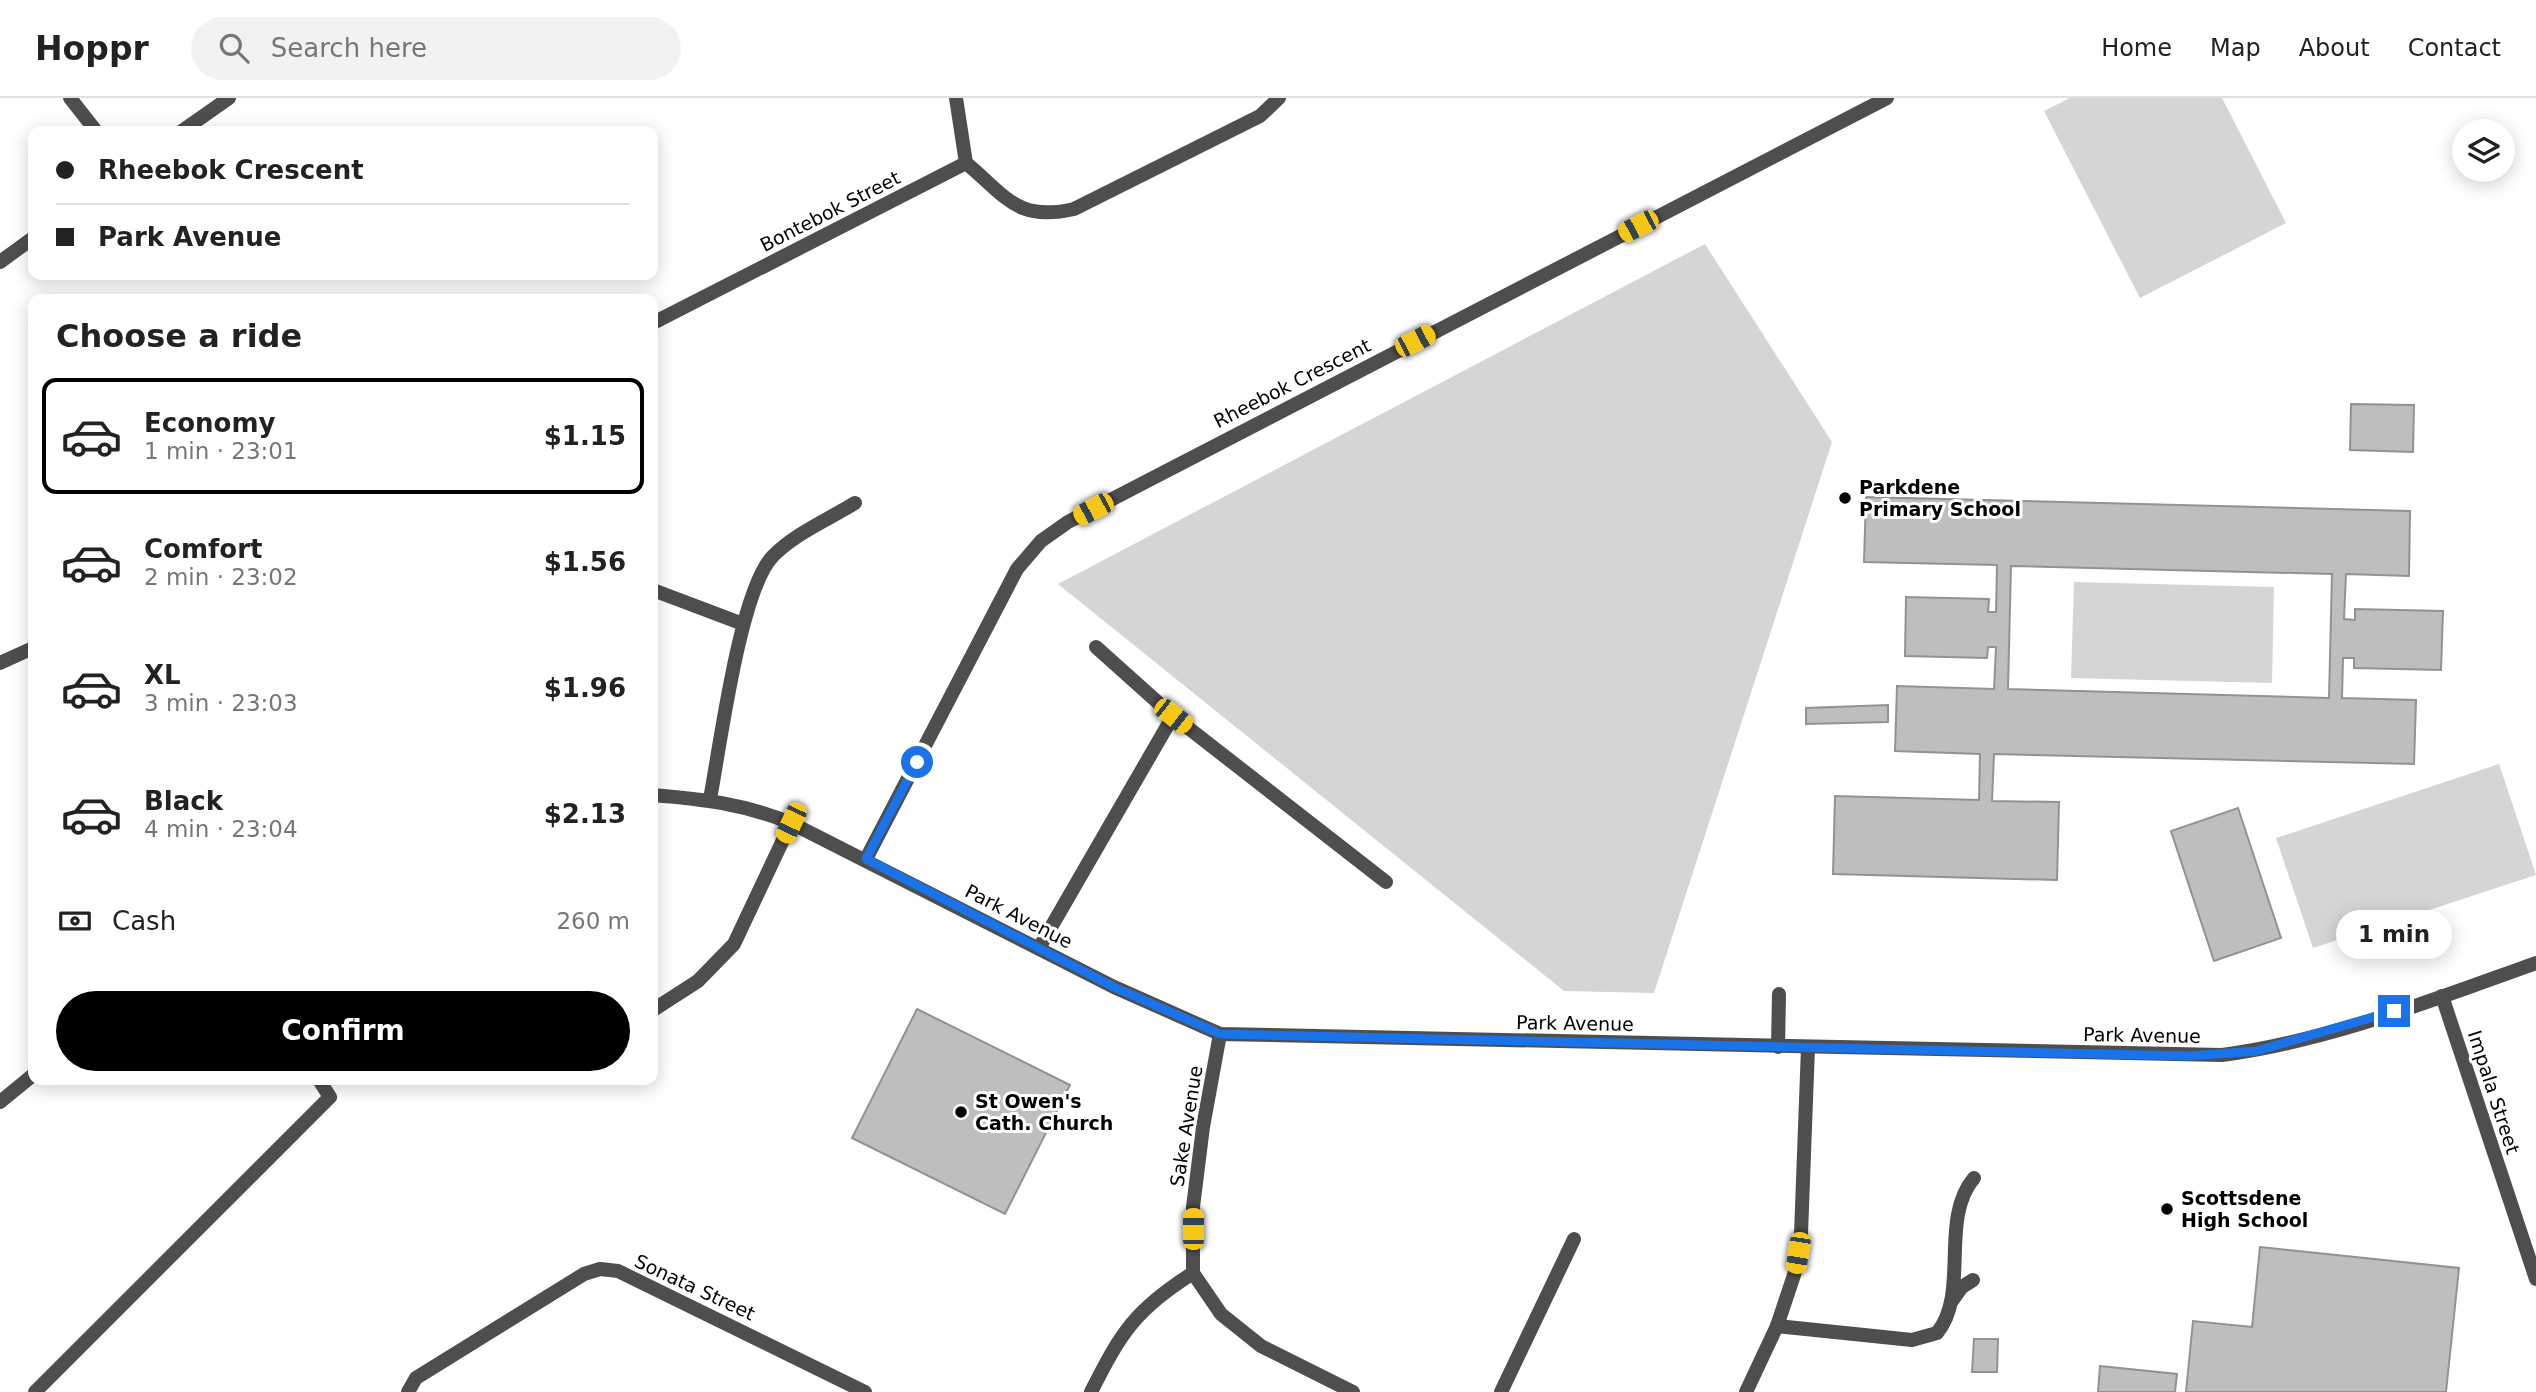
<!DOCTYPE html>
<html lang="en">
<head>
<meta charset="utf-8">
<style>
	body { margin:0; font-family:"DejaVu Sans",sans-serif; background:#f2f2f2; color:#222; height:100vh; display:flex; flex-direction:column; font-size:26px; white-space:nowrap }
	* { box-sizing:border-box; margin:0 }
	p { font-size:23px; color:#767676 }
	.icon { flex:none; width:38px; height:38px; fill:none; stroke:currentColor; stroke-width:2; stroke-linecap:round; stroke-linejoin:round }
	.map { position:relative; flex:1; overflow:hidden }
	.details { position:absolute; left:28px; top:196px; width:630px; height:791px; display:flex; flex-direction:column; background:#fff; border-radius:14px; box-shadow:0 4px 18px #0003 }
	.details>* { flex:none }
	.hud { position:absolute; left:28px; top:28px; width:630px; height:154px; border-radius:14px; box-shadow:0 4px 18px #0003; display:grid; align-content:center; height:154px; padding:0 28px; background:#fff }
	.controls { position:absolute; left:2452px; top:21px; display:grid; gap:14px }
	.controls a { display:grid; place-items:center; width:63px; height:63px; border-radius:50%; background:#fff; box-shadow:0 4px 18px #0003; font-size:35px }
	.end { position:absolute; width:32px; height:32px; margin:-16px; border:9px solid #1a73e8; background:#fff; box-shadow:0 0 0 4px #fff }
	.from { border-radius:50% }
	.bubble { position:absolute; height:49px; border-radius:24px; background:#fff; box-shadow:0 4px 18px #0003; font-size:23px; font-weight:700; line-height:49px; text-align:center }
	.car { position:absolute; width:21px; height:42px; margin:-21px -10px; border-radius:9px; box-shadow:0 0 5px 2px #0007; background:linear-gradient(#f5c518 24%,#345 0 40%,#f5c518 0 76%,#345 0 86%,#f5c518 0) }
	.hud b { display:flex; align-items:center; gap:24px; height:66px; font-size:26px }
	.hud b+b { border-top:2px solid #e0e0e0 }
	.hud i { width:18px; height:18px; background:#222 }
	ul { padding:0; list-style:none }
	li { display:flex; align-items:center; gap:21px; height:116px; margin:0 14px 10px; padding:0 14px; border:4px solid transparent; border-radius:14px }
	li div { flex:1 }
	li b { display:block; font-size:26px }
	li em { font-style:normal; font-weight:700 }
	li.on { border-color:#000 }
	li>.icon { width:63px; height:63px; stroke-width:1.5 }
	h2 { padding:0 28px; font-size:32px; line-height:84px }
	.pay { display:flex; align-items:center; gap:18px; height:77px; padding:0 28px; font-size:26px }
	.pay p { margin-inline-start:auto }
	.primary-button { display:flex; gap:14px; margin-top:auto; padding:14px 28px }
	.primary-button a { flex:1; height:80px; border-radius:42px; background:#000; color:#fff; font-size:28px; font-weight:700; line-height:80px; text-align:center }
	header { display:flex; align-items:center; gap:42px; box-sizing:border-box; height:98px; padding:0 35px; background:#fff; border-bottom:2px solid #e0e0e0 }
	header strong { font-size:33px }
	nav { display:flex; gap:38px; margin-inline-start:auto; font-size:24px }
	.search { width:490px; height:63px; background:#f2f2f2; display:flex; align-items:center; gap:18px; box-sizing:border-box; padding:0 24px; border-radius:38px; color:#767676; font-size:26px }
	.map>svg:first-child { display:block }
	.green { fill:#d5d5d5 }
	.building { fill:#bebebe; stroke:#929292; stroke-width:2; fill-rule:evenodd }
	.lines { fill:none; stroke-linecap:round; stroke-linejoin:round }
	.lane { stroke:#4e4e4e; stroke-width:14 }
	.street { stroke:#4e4e4e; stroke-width:14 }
	.route { stroke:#1a73e8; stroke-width:9 }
	.poi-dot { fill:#000; stroke:#fff; stroke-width:2.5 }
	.labels { text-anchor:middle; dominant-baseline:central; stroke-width:6; stroke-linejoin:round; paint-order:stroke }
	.street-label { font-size:19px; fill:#000; stroke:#fff }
	.poi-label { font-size:19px; font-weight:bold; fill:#000; stroke:#fff; text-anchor:start }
</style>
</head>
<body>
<header>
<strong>Hoppr</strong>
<div class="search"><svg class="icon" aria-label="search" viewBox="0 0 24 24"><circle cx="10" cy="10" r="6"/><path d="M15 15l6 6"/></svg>Search here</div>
<nav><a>Home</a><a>Map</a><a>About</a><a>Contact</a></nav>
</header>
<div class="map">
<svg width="2536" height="1294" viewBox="0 0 2536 1294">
	<rect width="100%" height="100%" fill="#fff"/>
	<g class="green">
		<path d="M2070,0H2222L2286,125L2140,200L2044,13Z"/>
		<path d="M1705,146L1832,344L1654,895L1564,893L1058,486Z"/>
		<path d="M2074,484L2274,489L2272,585L2071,580Z"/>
		<path d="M2499,666L2536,777L2313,850L2276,740Z"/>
	</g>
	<g class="building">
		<path d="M2351,306L2414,307L2413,354L2350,352Z"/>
		<path d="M1866,399L2410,413L2409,478L2346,476L2344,521L2355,522V511L2443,513L2441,572L2354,570V560H2343L2342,600L2416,602L2414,666L1994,656L1992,703L2059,704L2057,782L1833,776L1835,698L1979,702L1980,656L1895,653L1897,588L1994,591L1996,549H1988L1987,560L1905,558L1906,499L1989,501L1988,514H1996L1997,467L1864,464ZM2011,468L2332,476L2329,600L2008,591Z"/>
		<path d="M1888,607V624L1806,626V610Z"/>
		<path d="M2238,710L2281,840L2214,863L2171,733Z"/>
		<path d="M917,911L1070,987L1005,1116L852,1040Z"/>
		<path d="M2260,1149L2459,1170L2446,1294H2186L2193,1223L2252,1229Z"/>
		<path d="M1974,1241H1998L1997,1274H1972Z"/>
		<path d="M2100,1268L2177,1276L2175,1294H2098Z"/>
	</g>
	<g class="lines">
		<g class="lane">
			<path d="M653,492L743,526"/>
			<path d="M1096,549L1173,618"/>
			<path d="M710,701C720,649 740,491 773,458C794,436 829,421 855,405"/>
			<path d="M1039,850L1173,618L1386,784"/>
			<path d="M653,912L698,883L734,846L791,725"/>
			<path d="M1778,949L1779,896"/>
			<path d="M1952,1203L1962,1189L1973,1182"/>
			<path d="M1777,1228L1912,1242L1937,1235C1970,1195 1939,1121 1974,1080"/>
			<path d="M35,1294L330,999L319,982"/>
			<path d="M1501,1294L1574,1141"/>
		</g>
		<g class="street">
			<path d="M70,0L96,33"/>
			<path d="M182,33L229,0"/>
			<path d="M966,65C1007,99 1017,124 1074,111L1260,18L1279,0"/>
			<path d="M0,164L33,140"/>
			<path d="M653,225L966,65L956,0"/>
			<path d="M0,565L33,550"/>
			<path d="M653,697C702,701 745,706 791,725L1114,889L1220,936L2222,957C2329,943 2435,901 2536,865"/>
			<path d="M866,761L1017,471L1041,443L1068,424L1887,0"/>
			<path d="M2442,898L2536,1181"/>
			<path d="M1220,936L1203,1029L1193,1109V1175L1221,1216L1261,1248L1353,1294"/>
			<path d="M0,1004L33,977"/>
			<path d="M408,1294L416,1280L584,1176L600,1171L618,1173L865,1294"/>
			<path d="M1091,1294C1121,1234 1136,1211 1193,1175"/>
			<path d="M1746,1294L1777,1228L1795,1174L1801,1136L1808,949"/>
		</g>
	</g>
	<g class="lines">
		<path class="route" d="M917,664L866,761L1114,889L1220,936L2189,958L2256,953L2394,913"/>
	</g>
	<g class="poi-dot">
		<circle cx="1845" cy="400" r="7"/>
		<circle cx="961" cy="1014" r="7"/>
		<circle cx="2167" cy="1111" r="7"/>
	</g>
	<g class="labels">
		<g class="street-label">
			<text transform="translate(830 113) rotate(-27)">Bontebok Street</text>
			<text transform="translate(1292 285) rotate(-27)">Rheebok Crescent</text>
			<text transform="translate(1019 818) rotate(27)">Park Avenue</text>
			<text transform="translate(1575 925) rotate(1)">Park Avenue</text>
			<text transform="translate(2142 937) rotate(1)">Park Avenue</text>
			<text transform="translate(2494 994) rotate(72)">Impala Street</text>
			<text transform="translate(1186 1028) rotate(-81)">Sake Avenue</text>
			<text transform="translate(695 1189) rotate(25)">Sonata Street</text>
		</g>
		<g class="poi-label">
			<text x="1859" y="389">Parkdene<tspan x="1859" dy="22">Primary School</tspan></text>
			<text x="975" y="1003">St Owen's<tspan x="975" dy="22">Cath. Church</tspan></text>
			<text x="2181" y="1100">Scottsdene<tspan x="2181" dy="22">High School</tspan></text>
		</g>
	</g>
</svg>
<div class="controls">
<a><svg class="icon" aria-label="layers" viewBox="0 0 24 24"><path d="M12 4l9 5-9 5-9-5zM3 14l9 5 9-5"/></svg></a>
</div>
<i class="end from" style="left:917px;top:664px"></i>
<i class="end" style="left:2394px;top:913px"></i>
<div class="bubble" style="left:2336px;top:812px;width:116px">1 min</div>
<i class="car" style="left:1638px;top:128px;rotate:243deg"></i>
<i class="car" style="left:1415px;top:243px;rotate:63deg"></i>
<i class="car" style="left:1093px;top:411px;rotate:242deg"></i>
<i class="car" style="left:1173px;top:618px;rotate:128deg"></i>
<i class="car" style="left:791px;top:725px;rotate:205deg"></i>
<i class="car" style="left:1193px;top:1131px;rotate:0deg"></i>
<i class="car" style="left:1798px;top:1155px;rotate:189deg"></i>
<div class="hud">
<b><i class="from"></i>Rheebok Crescent</b>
<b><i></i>Park Avenue</b>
</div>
<section class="details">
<h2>Choose a ride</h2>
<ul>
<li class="on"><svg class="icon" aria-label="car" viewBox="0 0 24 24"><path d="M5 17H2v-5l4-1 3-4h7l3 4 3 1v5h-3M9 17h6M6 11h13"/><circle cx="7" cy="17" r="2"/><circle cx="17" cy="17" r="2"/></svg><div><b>Economy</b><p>1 min · 23:01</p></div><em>$1.15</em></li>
<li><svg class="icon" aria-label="car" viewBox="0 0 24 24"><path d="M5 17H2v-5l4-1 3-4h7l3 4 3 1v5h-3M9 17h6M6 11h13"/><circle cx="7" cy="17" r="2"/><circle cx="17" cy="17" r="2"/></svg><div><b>Comfort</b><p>2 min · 23:02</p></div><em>$1.56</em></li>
<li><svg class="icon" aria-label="car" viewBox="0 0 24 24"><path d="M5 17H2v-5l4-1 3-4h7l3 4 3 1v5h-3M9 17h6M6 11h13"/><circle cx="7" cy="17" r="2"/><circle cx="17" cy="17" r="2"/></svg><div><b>XL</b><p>3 min · 23:03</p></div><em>$1.96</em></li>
<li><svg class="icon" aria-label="car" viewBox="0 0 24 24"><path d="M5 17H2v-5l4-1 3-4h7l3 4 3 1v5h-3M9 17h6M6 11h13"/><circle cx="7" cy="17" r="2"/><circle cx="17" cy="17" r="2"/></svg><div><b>Black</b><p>4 min · 23:04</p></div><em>$2.13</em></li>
</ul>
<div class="pay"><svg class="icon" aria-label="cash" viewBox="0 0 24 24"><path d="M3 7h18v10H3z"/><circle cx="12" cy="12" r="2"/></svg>Cash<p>260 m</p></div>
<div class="primary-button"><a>Confirm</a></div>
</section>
</div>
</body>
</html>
